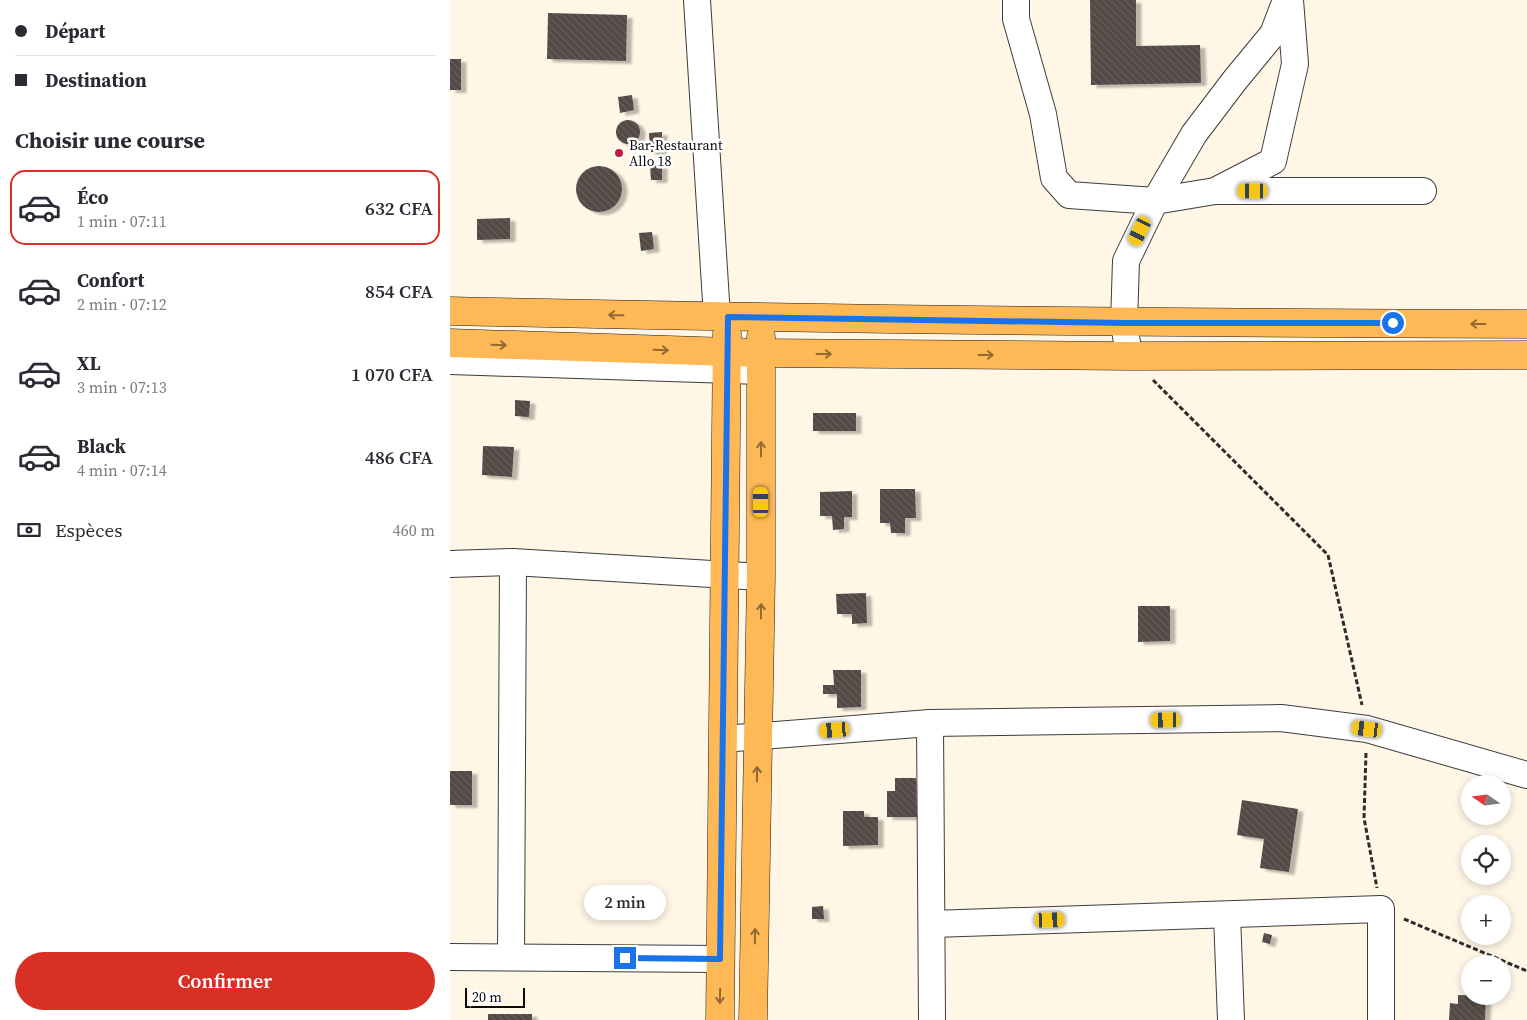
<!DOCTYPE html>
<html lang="fr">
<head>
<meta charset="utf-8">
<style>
	body { margin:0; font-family:"Source Serif 4",serif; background:#f2f2f3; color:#2b2b33; height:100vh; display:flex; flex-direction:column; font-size:19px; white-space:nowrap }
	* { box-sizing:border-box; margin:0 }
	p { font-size:16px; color:#7c7c81 }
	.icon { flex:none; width:28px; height:28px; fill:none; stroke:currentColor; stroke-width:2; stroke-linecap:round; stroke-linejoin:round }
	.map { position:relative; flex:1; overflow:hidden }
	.details { display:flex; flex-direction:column; background:#fff; width:450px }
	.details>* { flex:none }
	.hud { display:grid; align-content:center; height:110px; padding:0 15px; background:#fff }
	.needle { width:32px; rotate:284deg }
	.controls { position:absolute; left:1011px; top:775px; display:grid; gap:10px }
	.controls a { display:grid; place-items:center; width:50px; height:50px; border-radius:50%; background:#fff; box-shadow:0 2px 8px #0003; font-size:25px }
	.scale { position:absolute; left:15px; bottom:12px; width:60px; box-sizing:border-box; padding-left:5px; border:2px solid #0a0a0a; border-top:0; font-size:14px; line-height:18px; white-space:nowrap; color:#0a0a0a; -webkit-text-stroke:4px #fff; paint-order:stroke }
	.end { position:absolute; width:22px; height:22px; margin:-11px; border:6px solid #1a73e8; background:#fff; box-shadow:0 0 0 2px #fff }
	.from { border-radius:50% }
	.bubble { position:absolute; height:35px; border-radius:18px; background:#fff; box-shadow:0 2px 8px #0003; font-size:16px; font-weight:600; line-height:35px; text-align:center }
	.car { position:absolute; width:15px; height:30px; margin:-15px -8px; border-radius:6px; box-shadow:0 0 4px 1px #0007; background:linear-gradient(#f5c518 24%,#345 0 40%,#f5c518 0 76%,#345 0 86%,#f5c518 0) }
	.hud b { display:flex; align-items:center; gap:18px; height:48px; font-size:19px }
	.hud b+b { border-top:1px solid #e1e1e2 }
	.hud i { width:12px; height:12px; background:#2b2b33 }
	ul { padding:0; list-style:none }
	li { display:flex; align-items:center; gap:15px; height:75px; margin:0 10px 8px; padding:0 5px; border:2px solid transparent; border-radius:15px }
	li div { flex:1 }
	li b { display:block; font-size:19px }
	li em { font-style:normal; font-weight:600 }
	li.current { border-color:#d93025 }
	li>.icon { width:45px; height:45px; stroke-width:1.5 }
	h2 { padding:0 15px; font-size:22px; line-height:60px }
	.pay { display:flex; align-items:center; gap:12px; height:55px; padding:0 15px; font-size:19px }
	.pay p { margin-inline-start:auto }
	.primary-button { display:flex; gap:10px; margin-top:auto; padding:10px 15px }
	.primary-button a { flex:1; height:58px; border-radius:30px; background:#d93025; color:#fff; font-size:20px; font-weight:600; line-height:58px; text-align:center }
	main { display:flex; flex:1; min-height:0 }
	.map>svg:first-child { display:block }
	.building { fill:url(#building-back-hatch); filter:url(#shadow) }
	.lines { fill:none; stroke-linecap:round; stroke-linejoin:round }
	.minor-casing { stroke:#3d3d3d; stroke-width:28 }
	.major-casing { stroke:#1b1b1b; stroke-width:29 }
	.path { stroke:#2c2c2c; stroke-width:3; stroke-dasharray:5 2.5; stroke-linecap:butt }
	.minor { stroke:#fff; stroke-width:26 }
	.major { stroke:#ffb856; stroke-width:28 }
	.oneway { stroke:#916a34 }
	.route { stroke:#1a73e8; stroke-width:6 }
	.poi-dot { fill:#c11a40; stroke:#fff; stroke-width:2 }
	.labels { text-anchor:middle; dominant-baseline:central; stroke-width:5; stroke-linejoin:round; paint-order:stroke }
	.poi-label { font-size:14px; fill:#0a0a0a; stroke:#fff; text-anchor:start }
</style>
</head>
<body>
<main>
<section class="details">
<div class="hud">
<b><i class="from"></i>Départ</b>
<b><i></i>Destination</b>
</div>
<h2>Choisir une course</h2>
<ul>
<li class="current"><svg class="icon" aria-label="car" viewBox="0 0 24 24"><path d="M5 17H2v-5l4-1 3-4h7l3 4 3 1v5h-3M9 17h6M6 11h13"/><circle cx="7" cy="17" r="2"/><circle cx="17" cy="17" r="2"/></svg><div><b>Éco</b><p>1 min · 07:11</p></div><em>632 CFA</em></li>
<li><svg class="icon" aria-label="car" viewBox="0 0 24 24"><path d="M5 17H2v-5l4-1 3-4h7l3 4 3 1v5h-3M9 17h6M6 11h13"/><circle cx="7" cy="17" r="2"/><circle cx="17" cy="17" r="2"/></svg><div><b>Confort</b><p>2 min · 07:12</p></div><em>854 CFA</em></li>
<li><svg class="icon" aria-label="car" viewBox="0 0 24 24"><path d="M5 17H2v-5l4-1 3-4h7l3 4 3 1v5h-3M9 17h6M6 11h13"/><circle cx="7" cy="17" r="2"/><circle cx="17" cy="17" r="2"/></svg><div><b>XL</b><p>3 min · 07:13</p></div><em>1 070 CFA</em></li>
<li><svg class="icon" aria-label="car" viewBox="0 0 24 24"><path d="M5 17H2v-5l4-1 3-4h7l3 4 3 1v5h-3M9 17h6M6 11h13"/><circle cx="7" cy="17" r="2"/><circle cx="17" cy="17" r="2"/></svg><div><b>Black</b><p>4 min · 07:14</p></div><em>486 CFA</em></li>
</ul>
<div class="pay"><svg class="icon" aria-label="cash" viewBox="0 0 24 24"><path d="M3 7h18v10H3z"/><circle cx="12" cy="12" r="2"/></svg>Espèces<p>460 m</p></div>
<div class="primary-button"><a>Confirmer</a></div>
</section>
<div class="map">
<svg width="1077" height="1020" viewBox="0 0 1077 1020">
	<defs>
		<pattern id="building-back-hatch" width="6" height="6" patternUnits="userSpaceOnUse" patternTransform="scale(1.25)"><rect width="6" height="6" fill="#534845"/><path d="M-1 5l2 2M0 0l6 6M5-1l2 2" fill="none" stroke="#675e5c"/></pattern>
		<filter id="shadow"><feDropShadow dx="5.5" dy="3" stdDeviation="1" flood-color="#0004"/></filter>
	</defs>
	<rect width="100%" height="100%" fill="#fff6e6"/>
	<g class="building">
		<path d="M640,0H686V46L750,45L751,83L641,85Z"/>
		<path d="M98,13L177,15L176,61L97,59Z"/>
		<rect x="0" y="59" width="11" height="31"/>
		<path d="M182,95L184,110L170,113L168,97Z"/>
		<circle cx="178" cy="132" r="12"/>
		<path d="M212,132V152H200L199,133Z"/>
		<path d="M212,165V180H201L200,166Z"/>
		<circle cx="149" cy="189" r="23"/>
		<path d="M60,218V239L27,240V219Z"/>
		<path d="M202,232L204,249L191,251L189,233Z"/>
		<path d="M65,400L80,401L79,417L65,416Z"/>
		<rect x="363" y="413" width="43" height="18"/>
		<path d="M33,446L64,447L62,477L32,475Z"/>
		<path d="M430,489H465L466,518H455V533H441L440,523H430Z"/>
		<path d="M402,491V517H394V529L383,530L382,516H370V492Z"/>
		<path d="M416,593L417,623L402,624V614H387L386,594Z"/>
		<path d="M688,606H720V641L688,642Z"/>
		<path d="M383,670H411V707L387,708V694H373V685H384Z"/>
		<rect x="0" y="771" width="22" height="34"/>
		<path d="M445,778H466L467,817H437V791H445Z"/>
		<path d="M792,800L848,809L839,872L810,868L814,839L787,835Z"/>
		<path d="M393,811H414V817H428V845L393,846Z"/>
		<path d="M373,906L374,919H362V907Z"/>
		<path d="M814,933L822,935L820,944L812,942Z"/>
		<path d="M1008,995L1036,996L1035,1020H999L1000,1003L1008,1004Z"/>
		<rect x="38" y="1014" width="44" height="6"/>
	</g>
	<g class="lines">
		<defs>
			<g id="minor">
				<path d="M247,0L267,317"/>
				<path d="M566,0V19L593,114L604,178L619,195L705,201L765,191L823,161L845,64L840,0"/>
				<path d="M768,191H973"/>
				<path d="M679,356L674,323L676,261L705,201L744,134L785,80L823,34L836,0"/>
				<path d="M0,361L311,371"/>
				<path d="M0,564L63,562L311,577"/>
				<path d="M480,723L482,1020"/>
				<path d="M273,739L480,723L831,718L917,729L1077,775"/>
				<path d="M777,915L781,1020"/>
				<path d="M482,924L931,909V1020"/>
				<path d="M0,957L270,959"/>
				<path d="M61,957L63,562"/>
			</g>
			<g id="major">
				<path d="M0,311C359,319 718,323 1077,324"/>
				<path d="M0,343L311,353L679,356L1077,355"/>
				<path d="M270,1020L277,334"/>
				<path d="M303,1020L311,577V337"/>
			</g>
		</defs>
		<use href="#minor" class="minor-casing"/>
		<use href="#major" class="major-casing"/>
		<g class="path">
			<path d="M703,380L878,555L912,705"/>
			<path d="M916,753L914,818L927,888"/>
			<path d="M954,919L1077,971"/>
		</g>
		<use href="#minor" class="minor"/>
		<use href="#major" class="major"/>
	</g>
	<defs><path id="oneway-shaft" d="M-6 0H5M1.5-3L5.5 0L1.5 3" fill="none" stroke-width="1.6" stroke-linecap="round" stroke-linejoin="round" transform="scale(1.25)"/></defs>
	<g class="oneway">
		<use href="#oneway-shaft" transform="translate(166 315) rotate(-179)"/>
		<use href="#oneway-shaft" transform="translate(1028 324) rotate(-180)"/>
		<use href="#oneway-shaft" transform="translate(49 345) rotate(2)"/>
		<use href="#oneway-shaft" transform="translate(211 350) rotate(2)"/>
		<use href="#oneway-shaft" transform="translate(374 354)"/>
		<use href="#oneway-shaft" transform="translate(536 355)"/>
		<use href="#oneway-shaft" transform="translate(311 449) rotate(-90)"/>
		<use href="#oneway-shaft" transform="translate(311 611) rotate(-89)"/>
		<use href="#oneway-shaft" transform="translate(307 774) rotate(-89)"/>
		<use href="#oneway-shaft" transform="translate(305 936) rotate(-89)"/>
		<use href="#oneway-shaft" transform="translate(270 996) rotate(91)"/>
	</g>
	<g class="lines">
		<path class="route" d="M175,958L270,959L278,317L674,323H943"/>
	</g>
	<circle class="poi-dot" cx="169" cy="153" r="5"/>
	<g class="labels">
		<g class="poi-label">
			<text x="179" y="145">Bar-Restaurant<tspan x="179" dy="16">Allo 18</tspan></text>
		</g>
	</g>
</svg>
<div class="controls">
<a><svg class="needle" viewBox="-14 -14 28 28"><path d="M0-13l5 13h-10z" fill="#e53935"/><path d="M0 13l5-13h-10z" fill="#7c7c81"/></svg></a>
<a><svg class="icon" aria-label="locate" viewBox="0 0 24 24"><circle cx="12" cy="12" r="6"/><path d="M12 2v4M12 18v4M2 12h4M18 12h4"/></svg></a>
<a>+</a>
<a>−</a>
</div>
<div class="scale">20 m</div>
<i class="end from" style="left:943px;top:323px"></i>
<i class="end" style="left:175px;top:958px"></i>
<div class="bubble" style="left:134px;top:885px;width:82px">2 min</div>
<i class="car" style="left:803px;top:191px;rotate:270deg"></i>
<i class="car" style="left:690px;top:231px;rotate:206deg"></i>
<i class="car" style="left:311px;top:502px;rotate:0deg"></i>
<i class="car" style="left:716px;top:720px;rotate:269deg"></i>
<i class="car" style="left:917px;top:729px;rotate:277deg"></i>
<i class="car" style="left:385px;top:730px;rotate:266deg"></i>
<i class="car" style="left:600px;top:920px;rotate:88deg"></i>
</div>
</main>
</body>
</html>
